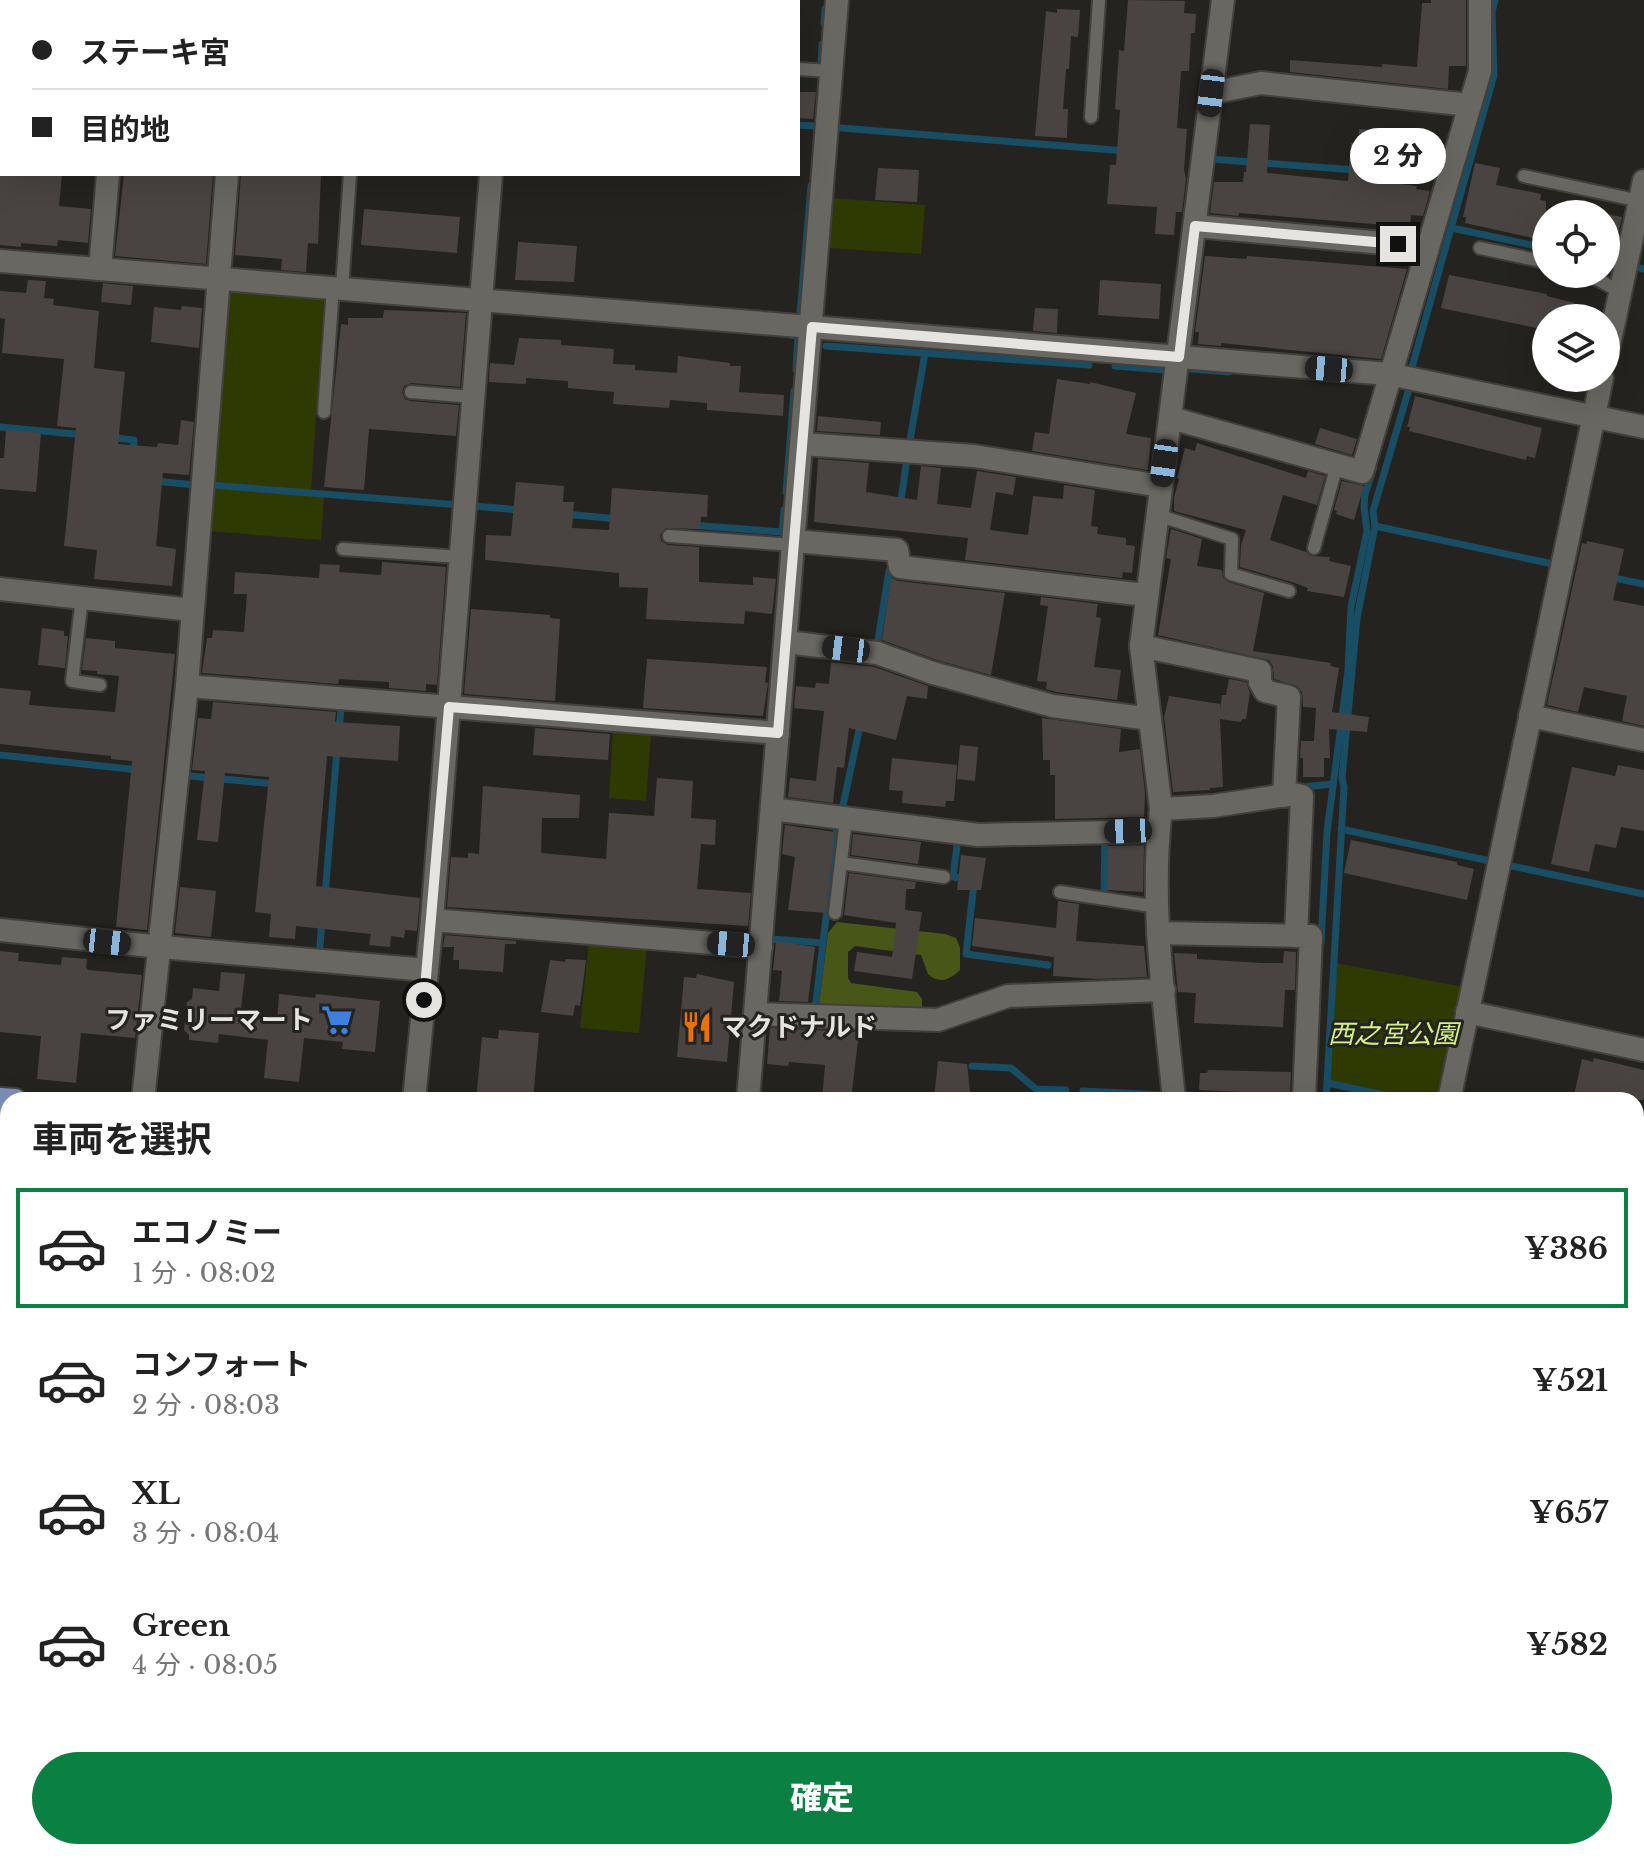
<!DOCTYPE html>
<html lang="ja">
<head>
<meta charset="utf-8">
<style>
	body { margin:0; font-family:"Libre Baskerville","Noto Sans JP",serif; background:#f2f2f2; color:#222; height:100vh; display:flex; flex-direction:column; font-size:30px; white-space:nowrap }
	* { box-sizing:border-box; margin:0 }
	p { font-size:26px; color:#767676 }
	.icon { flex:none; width:44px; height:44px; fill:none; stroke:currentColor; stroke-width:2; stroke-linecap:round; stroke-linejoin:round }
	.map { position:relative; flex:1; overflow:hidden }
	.sheet { position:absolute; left:0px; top:1092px; width:1644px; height:768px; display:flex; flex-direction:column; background:#fff; border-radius:24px 24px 0 0; box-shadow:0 8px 32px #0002 }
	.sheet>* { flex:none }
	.hud { position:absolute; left:0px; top:0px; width:800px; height:176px; box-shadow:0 8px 32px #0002; display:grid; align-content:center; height:176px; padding:0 32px; background:#fff }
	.fabs { position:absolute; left:1532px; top:200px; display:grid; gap:16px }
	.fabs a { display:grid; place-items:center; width:88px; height:88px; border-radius:50%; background:#fff; box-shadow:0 8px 32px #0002; font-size:40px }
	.end { position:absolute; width:36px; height:36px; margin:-18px; border:10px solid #e5e4e1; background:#111; box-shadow:0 0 0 4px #111 }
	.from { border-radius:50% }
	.bubble { position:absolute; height:56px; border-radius:28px; background:#fff; box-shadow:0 8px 32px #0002; font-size:26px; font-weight:800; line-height:56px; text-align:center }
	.car { position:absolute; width:24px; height:48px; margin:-24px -12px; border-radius:10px; box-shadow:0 0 6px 2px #0007; background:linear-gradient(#222 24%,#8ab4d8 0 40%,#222 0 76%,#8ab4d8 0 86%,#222 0) }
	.hud b { display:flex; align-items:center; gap:28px; height:76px; font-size:30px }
	.hud b+b { border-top:2px solid #e0e0e0 }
	.hud i { width:20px; height:20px; background:#222 }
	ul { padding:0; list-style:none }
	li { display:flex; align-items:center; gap:24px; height:120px; margin:0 16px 12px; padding:0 16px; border:4px solid transparent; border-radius:0px }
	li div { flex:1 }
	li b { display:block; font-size:30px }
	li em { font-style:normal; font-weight:800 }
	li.on { border-color:#0b8043 }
	li>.icon { width:72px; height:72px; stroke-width:1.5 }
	h2 { padding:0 32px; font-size:36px; line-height:96px }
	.primary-button { display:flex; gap:16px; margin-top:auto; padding:16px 32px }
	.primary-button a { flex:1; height:92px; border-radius:48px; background:#0b8043; color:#fff; font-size:32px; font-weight:800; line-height:92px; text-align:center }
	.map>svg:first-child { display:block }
	.green { fill:#2f3a03 }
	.forest { fill:#485718 }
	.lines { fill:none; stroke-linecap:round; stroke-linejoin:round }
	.stream { stroke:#194d64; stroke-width:7 }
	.building { fill:#494442 }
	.service-casing { stroke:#42403d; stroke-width:16 }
	.minor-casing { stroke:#42403d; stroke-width:26 }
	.tertiary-casing { stroke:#42403d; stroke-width:26 }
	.primary-casing { stroke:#42403d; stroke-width:26 }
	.service { stroke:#696762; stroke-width:12 }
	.minor { stroke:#696762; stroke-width:22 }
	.tertiary { stroke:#696762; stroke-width:22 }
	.primary { stroke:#7d8fb4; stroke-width:22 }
	.route { stroke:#e5e4e1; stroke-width:10 }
	.labels { text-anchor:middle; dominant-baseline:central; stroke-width:6; stroke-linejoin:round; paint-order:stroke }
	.poi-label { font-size:26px; font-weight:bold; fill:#e5e4e1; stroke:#25231f; text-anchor:end }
	.park-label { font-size:26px; font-style:italic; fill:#d3f082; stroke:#25231f }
</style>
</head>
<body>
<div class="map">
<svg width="1644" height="1860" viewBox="0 0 1644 1860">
	<rect width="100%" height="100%" fill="#25231f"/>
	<g class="green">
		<path d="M831,198L925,205L921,254L828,248Z"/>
		<path d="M227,290L324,298L311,490L208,481Z"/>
		<path d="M211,487L324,496L321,540L208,531Z"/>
		<path d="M613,730L651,733L646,801L609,798Z"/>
		<path d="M589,940L647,945L639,1033L580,1028Z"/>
		<path d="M1335,963L1464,987L1440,1100H1415L1329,1081Z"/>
	</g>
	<path class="forest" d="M837,922L945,934L956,938L960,948V970C951,979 939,985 928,974L921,955L855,946L848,952V978L851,983L917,992L922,999V1008L919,1011L827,1010L819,1004L828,933Z"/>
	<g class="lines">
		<g class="stream">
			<path d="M824,23L825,9"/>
			<path d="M821,64L822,44"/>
			<path d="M0,106H2"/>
			<path d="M798,125L814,126"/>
			<path d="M841,128L1126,151"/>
			<path d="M1211,159L1356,170"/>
			<path d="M1393,172L1442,176"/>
			<path d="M1452,228L1546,248"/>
			<path d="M1606,261L1619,263"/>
			<path d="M1635,267L1644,269"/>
			<path d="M800,314L811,186"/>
			<path d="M790,335L798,336L796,370"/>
			<path d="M826,346L1089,365"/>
			<path d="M1115,366L1166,370"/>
			<path d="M1191,369L1229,372"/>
			<path d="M0,427L85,435"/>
			<path d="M109,437L134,440L133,454"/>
			<path d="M909,446L925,353"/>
			<path d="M154,481L196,485"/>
			<path d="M212,485L460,505"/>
			<path d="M786,492L794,391"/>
			<path d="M474,506L520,510"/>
			<path d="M900,507L907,459"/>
			<path d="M564,514L619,519"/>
			<path d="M691,525L782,532L784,510"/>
			<path d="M1375,526L1553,564"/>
			<path d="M1609,577L1644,584"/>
			<path d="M877,646L889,571"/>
			<path d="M339,729L341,710"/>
			<path d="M0,755L139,770"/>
			<path d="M190,776L276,784"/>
			<path d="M1303,787L1333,784"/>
			<path d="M847,811L842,810L861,721"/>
			<path d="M1341,829L1490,861"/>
			<path d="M958,838L953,877L965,879"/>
			<path d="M1507,865L1644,894"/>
			<path d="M974,883L966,954L1048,965"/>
			<path d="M1104,893L1105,838"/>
			<path d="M325,896L337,749"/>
			<path d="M772,939L823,943"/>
			<path d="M1321,942L1327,832L1348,671L1351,607L1367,531L1364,506L1365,494L1374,467"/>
			<path d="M320,946L322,920"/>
			<path d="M815,1009L837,827"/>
			<path d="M972,1066L1011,1068L1036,1089L1066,1090"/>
			<path d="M1327,1083L1409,1100"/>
			<path d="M1083,1091L1164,1095"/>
			<path d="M1183,1095L1296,1100"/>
			<path d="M1326,1100L1344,787L1342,778L1357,618L1375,526L1373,511L1408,392L1412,367L1494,75L1492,12L1495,0"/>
			<path d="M1636,1149L1644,1150"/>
			<path d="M0,1272L8,1273"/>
			<path d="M0,1537L8,1538"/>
			<path d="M1636,1748L1644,1750"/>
			<path d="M481,1852L482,1860"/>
			<path d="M189,1860L233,1852"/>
			<path d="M1223,1860L1225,1852"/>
		</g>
	</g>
	<g class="building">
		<path d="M1128,0L1185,1L1184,13L1196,14L1195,33H1191L1189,71H1181L1177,128L1187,129L1184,170L1186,179L1182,212H1176L1174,235L1155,234L1157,207L1107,204L1110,165H1116L1120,110L1115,109L1119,50L1124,51Z"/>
		<path d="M1431,0H1466V66H1449L1448,89L1290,72V60L1382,67V64L1417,67L1422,3H1431Z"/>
		<path d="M1057,9L1080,10L1078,37L1071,36L1069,69H1066L1063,109H1068L1067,138L1035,136L1046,11L1057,13Z"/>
		<path d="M798,92H816L813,119L798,118Z"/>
		<path d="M1250,124L1270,125L1267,173L1348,181L1351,143L1358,144L1359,129L1403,132L1399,184L1417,186L1416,189L1430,191L1423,216L1411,215L1410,227L1239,213L1238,216L1210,213L1214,182H1243L1244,172H1246Z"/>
		<path d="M1475,163L1500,168L1496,185L1541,194L1540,200L1546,201V241L1465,223L1466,217H1463Z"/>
		<path d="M878,168L919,170L917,202L875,200Z"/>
		<path d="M0,174H62L59,206L91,209L88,243L58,240L57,246L21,243V247L0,245Z"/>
		<path d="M124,174H213L206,264L115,256Z"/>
		<path d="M241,174H321L318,244L308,243L306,272L281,270L282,259L235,255Z"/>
		<path d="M364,209L460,217L457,253L361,245Z"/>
		<path d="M1606,214L1622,217L1614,254L1606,252Z"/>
		<path d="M518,242L577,246L574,282L515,280Z"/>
		<path d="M1205,256L1246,259L1247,256L1407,269L1381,359L1221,343V346L1198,344L1199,332H1195Z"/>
		<path d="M1449,275L1547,294V296L1575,303L1572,318H1546V330L1441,308Z"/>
		<path d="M28,280L46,281L44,298L54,299L53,305L99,311L94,368L125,372L118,444L157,447L158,443L178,445L181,420L194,422L189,475L163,473L156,546L176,549L172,586L94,579L97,550L64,546L76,428L57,426L64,359L2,353L5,319L0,318V291L26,293Z"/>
		<path d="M1100,280L1161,284L1159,319L1098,315Z"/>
		<path d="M103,283L133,286L131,305L101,302Z"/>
		<path d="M182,306L202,308L199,348L151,342L154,307L181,310Z"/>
		<path d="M1035,308L1058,309L1057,333L1033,331Z"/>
		<path d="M384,310L466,313L460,387L411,383L404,386L402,392L405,399L410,401L459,405L456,436L369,429L364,490L324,487L341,324L348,325V318H383Z"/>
		<path d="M519,338L561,340V345L614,349L613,364L635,365V370L677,373L678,356L730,363V366H741L739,392L784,395L783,416L707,410V403L670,400L669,408L613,404L614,392L568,388V381L526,378V384L489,382L490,363L514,365Z"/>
		<path d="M1057,379L1090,384V382L1136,393L1126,434L1151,438L1148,470L1032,451L1035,432L1049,434Z"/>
		<path d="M1415,396L1542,428L1535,458L1527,456L1526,460L1409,431L1410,427H1407Z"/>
		<path d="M818,416L881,422L880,435L817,431Z"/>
		<path d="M1320,428L1357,439L1352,455L1315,444Z"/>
		<path d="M6,430L41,433L36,492L0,489V458H4Z"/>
		<path d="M1197,443L1306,478L1308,471L1325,476L1317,505L1283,495L1270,540L1306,552L1311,556L1330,557L1329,561L1351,566L1344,597L1307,591L1308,588L1292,582L1240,567L1241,545L1246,530L1174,511V498L1179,479L1177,478L1185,448L1195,451Z"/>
		<path d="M818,459L869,463L866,492L917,500L921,466L941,468L937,504L971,508L977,471L1016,477L1013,495L996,492L990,530L1028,535L1033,496L1063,499L1064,485L1095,490L1091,526L1098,527L1097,534L1126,538V545L1135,546L1132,573L1123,572L1122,578L965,560L968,538L814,522Z"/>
		<path d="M1342,481L1364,486L1354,520L1336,514L1337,511L1334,510Z"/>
		<path d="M516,482L564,486L563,502H574L572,528L609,530L612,488L708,495L707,517H701L700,529L666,528L660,535L661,541L668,545L699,547V582L753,585V577L776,579L772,614L745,611L744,624L646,619L648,588L619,587V573L485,560L486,535L511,536Z"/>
		<path d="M1171,529L1202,539L1197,566L1222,570L1223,578L1228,582L1264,593L1253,651L1331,663L1330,666L1339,668L1332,712L1369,717L1367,732L1329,729L1330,758H1324V777H1303V758H1300L1301,741H1314L1316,708L1303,707L1302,692L1297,686L1274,679L1273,666L1269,660L1158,635L1171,559L1166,558Z"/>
		<path d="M1587,541L1624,549L1613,600L1644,606V726L1622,721L1627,696L1584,687L1578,712L1547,705L1582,543L1586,544Z"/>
		<path d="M382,562L446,567L437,685L426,684V691L389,688V682L339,679L338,684L202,673L207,638H212L213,630L244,632L247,594H234L235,572L319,578L320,564L340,565L339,572L381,575Z"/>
		<path d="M891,578L898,581L1005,593L991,675L937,660L882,640Z"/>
		<path d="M1041,597L1098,604L1096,617L1101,618L1094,667L1121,670L1117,700L1056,692L1046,689L1047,682L1037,681L1048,606L1040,605Z"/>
		<path d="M471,609L550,615V618L560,619L555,701L464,694Z"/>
		<path d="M42,628L64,631V636H68L65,668L38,665Z"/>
		<path d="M86,638L115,641V648L175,654L147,930L116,927L132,761L111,759V756L0,744V688L31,691L29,705L115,712L119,676L97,674V671L82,670Z"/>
		<path d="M647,659L767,667L765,682L768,683L763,716L643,708Z"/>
		<path d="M831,662L874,667L928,686L927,699L907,696L896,740L849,728L844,768L837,767L833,803L788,797L790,778L816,781L824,711L794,708L796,686L815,688L816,683L829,684Z"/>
		<path d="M1229,679L1246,682L1250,693L1246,719H1242L1241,722L1220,719L1223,787L1210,788V790L1173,792L1164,717L1169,696L1220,704V709L1222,695H1226Z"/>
		<path d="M213,702L336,712L335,722L400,726L398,761L327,756L316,886L420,898L417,931L405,930L404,938L391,936L390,947L369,945L371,934L296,926L295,939L269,937L271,914L255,912L269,777L225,773L218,842L197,840L205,771L192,770L198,718L211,719Z"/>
		<path d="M1042,718L1121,729L1119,752L1140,749L1145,794L1144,817L1055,819V775H1050V760H1043Z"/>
		<path d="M535,728L610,734L608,760L533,755Z"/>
		<path d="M960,745L978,747L975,781L957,779Z"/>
		<path d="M892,758L957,765L954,801H946L945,807L902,803L903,791L889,790Z"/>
		<path d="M1618,765L1644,770V831L1621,827L1616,848L1595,844L1589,872L1551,864L1572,767L1615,776Z"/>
		<path d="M657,778L693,781L691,818L716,820L715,845L701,844L697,889L751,893L748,926L447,907L451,857L468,858V853L479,854L483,786L580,795L579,818H542L541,853L606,859L609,813L654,816Z"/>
		<path d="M785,825L835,832L826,913L788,910L795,857L782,854Z"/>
		<path d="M853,834L921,842L918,864L851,855Z"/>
		<path d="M1351,840L1457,862V865L1474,869L1467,900L1344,873Z"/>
		<path d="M1144,845L1143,892L1107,890L1108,846Z"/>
		<path d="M961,855L986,858L981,890H957Z"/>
		<path d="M849,873L916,882L915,889H906L905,910L922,912L912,979L854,971L857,952L892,957L896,923L844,915Z"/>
		<path d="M180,887L216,891L211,937L175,933Z"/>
		<path d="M1058,901L1079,904L1076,941L1144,946L1147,977L1097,979L1053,976L1054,957L972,946L975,918L1056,928Z"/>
		<path d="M445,935L516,941V944H505L503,972L459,969V960H453L454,947H443Z"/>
		<path d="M776,941L815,947L808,1002L779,1001L782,971L773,970Z"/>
		<path d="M0,951L19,953L18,961L61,965L62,957L87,959L86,967L88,970L142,975L135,1038L81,1033L76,1083L37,1079L41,1036L0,1032Z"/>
		<path d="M1284,951L1296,952L1295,990H1285L1283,1027L1194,1023L1196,993L1178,992L1174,953L1197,954V959L1261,963H1283Z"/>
		<path d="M566,959L586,960L580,1006L575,1005L573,1016L541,1012L550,960L565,962Z"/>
		<path d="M221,972L245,974L240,1017L277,1021L279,994L315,998L316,994L380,1001L375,1052L342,1049L343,1042L304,1038L299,1082L264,1078L268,1040L219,1034L218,1043L189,1040V1035L184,1030L187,1002L192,999L193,988L219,991Z"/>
		<path d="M697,974L734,982L727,1062L677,1057L684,977L696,978Z"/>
		<path d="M770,1028L859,1032L851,1100H822L825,1065L789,1062L788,1066L767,1064Z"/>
		<path d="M499,1030L539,1033L533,1100H476L482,1037L498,1039Z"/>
		<path d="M1594,1058L1644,1070V1100H1573L1582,1059L1593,1062Z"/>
		<path d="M938,1061L967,1064L971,1100L934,1098Z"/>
		<path d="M1208,1070L1291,1072L1290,1094L1199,1090L1200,1073H1207Z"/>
	</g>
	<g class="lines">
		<defs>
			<g id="service">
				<path d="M798,69L831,71"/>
				<path d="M1091,117L1099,0"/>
				<path d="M1524,176L1640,201"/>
				<path d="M1480,248L1546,262"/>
				<path d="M1588,274L1620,292"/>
				<path d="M342,288L350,174"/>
				<path d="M411,392L474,397"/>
				<path d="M324,412L333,288"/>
				<path d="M1157,515L1232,539L1231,574L1289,591"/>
				<path d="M669,536L794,545"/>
				<path d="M1314,548L1337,465"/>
				<path d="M343,549L461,557"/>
				<path d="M82,598L72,681L100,685"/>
				<path d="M841,863L944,877"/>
				<path d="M1060,892L1158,907"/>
				<path d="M835,913L846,819"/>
				<path d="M0,1828L8,1829"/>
			</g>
			<g id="minor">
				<path d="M122,2V0"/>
				<path d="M242,2V0"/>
				<path d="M505,2L506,0"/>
				<path d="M1211,93L1261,83L1470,105"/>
				<path d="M0,94H2"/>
				<path d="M1195,226L1427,247"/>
				<path d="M0,261L1389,374L1644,427"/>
				<path d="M100,269L108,174"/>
				<path d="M1606,359L1644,181"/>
				<path d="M1171,418L1362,472L1480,71V0"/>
				<path d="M802,444L974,456L1161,486"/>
				<path d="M794,541L897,550L900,567L1146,595"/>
				<path d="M0,589L192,610"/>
				<path d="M786,642L877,653L933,673L1053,706L1150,719"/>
				<path d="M1141,646L1260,671V682L1265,691L1289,697L1284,796"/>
				<path d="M187,686L778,733"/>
				<path d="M1530,716L1644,740"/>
				<path d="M772,809L978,835L1158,831"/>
				<path d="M1161,809L1213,806L1293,794L1302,796L1296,936"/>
				<path d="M432,920L761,947"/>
				<path d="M0,930L161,947L427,970"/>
				<path d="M1158,933L1311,936L1304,1100"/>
				<path d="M1467,1012L1644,1050"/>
				<path d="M755,1014L938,1020L1008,996L1164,990"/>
				<path d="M143,1100L187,686L227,174"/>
				<path d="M414,1100L432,920L491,174"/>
				<path d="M748,1100L837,0"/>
				<path d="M1174,1100C1165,1004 1149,905 1161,809L1141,646L1223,0"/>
				<path d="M1449,1100L1602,378"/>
				<path d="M1636,1437L1644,1438"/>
				<path d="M1636,1525L1644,1526"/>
				<path d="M1636,1650L1644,1651"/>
				<path d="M0,1691L8,1692"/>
				<path d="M1581,1852L1624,1860"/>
				<path d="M74,1860L75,1852"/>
				<path d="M862,1860L863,1852"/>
				<path d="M1095,1860L1098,1852"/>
				<path d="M1241,1860L1243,1852"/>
			</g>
			<g id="tertiary">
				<path d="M0,1361L8,1373"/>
				<path d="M307,1852L312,1860"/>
			</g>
			<g id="primary">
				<path d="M0,1099L15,1100"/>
				<path d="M0,1121L8,1122"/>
				<path d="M1636,1252L1644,1253"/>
				<path d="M1636,1277H1644"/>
			</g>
		</defs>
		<use href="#service" class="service-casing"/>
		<use href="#minor" class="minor-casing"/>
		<use href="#tertiary" class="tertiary-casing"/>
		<use href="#primary" class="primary-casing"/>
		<use href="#service" class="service"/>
		<use href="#minor" class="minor"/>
		<use href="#tertiary" class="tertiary"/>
		<use href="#primary" class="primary"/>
	</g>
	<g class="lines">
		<path class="route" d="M424,1000L449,707L778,733L812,327L1179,357L1195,226L1398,244"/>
	</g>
	<defs>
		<symbol id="supermarket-bare" viewBox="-9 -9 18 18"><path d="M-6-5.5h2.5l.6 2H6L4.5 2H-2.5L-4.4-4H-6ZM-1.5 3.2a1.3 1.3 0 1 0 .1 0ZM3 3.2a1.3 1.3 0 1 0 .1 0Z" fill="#3f7fe0" stroke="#25231f" stroke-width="2.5" paint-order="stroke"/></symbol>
		<symbol id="restaurant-bare" viewBox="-9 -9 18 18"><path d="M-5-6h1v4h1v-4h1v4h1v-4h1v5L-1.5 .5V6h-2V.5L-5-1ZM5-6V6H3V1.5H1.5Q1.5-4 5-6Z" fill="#e8710a" stroke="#25231f" stroke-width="2.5" paint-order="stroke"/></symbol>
	</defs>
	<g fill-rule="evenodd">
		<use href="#supermarket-bare" x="315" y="998" width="44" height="44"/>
		<use href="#restaurant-bare" x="675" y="1005" width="44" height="44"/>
	</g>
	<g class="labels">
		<g class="poi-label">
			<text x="313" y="1020">ファミリーマート</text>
			<text x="721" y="1027" text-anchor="start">マクドナルド</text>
		</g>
		<g class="park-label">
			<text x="1393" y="1034">西之宮公園</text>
		</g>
	</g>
</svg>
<div class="fabs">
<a><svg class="icon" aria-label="locate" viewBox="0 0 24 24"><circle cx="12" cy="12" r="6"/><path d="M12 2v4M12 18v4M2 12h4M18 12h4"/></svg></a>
<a><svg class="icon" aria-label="layers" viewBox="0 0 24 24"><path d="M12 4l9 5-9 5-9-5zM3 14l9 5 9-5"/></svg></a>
</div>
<i class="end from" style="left:424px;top:1000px"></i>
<i class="end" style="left:1398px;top:244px"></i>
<div class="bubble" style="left:1350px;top:128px;width:96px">2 分</div>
<i class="car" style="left:1211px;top:93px;rotate:187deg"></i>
<i class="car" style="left:1329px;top:369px;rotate:275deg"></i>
<i class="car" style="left:1164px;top:463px;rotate:188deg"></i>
<i class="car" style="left:846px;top:649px;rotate:277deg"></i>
<i class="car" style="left:1128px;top:831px;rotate:268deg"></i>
<i class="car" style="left:107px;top:942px;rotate:96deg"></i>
<i class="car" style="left:731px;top:944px;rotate:275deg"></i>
<div class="hud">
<b><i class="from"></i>ステーキ宮</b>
<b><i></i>目的地</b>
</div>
<section class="sheet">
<h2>車両を選択</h2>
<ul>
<li class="on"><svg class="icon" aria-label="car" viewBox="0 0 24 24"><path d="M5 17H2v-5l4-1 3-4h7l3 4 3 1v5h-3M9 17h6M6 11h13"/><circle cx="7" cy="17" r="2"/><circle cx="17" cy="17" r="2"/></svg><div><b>エコノミー</b><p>1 分 · 08:02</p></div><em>¥386</em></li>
<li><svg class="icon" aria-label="car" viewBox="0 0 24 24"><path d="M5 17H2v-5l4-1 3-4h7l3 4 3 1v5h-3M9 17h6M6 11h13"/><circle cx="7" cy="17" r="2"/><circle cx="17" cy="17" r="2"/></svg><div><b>コンフォート</b><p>2 分 · 08:03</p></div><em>¥521</em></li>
<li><svg class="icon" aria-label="car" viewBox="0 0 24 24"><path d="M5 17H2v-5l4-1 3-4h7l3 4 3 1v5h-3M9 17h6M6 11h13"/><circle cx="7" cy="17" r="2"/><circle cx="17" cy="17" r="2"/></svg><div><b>XL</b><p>3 分 · 08:04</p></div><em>¥657</em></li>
<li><svg class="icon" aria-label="car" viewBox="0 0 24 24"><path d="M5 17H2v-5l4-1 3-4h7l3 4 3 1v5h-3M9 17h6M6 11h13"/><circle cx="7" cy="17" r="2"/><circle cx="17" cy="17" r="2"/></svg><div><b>Green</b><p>4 分 · 08:05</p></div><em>¥582</em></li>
</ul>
<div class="primary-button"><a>確定</a></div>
</section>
</div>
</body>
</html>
